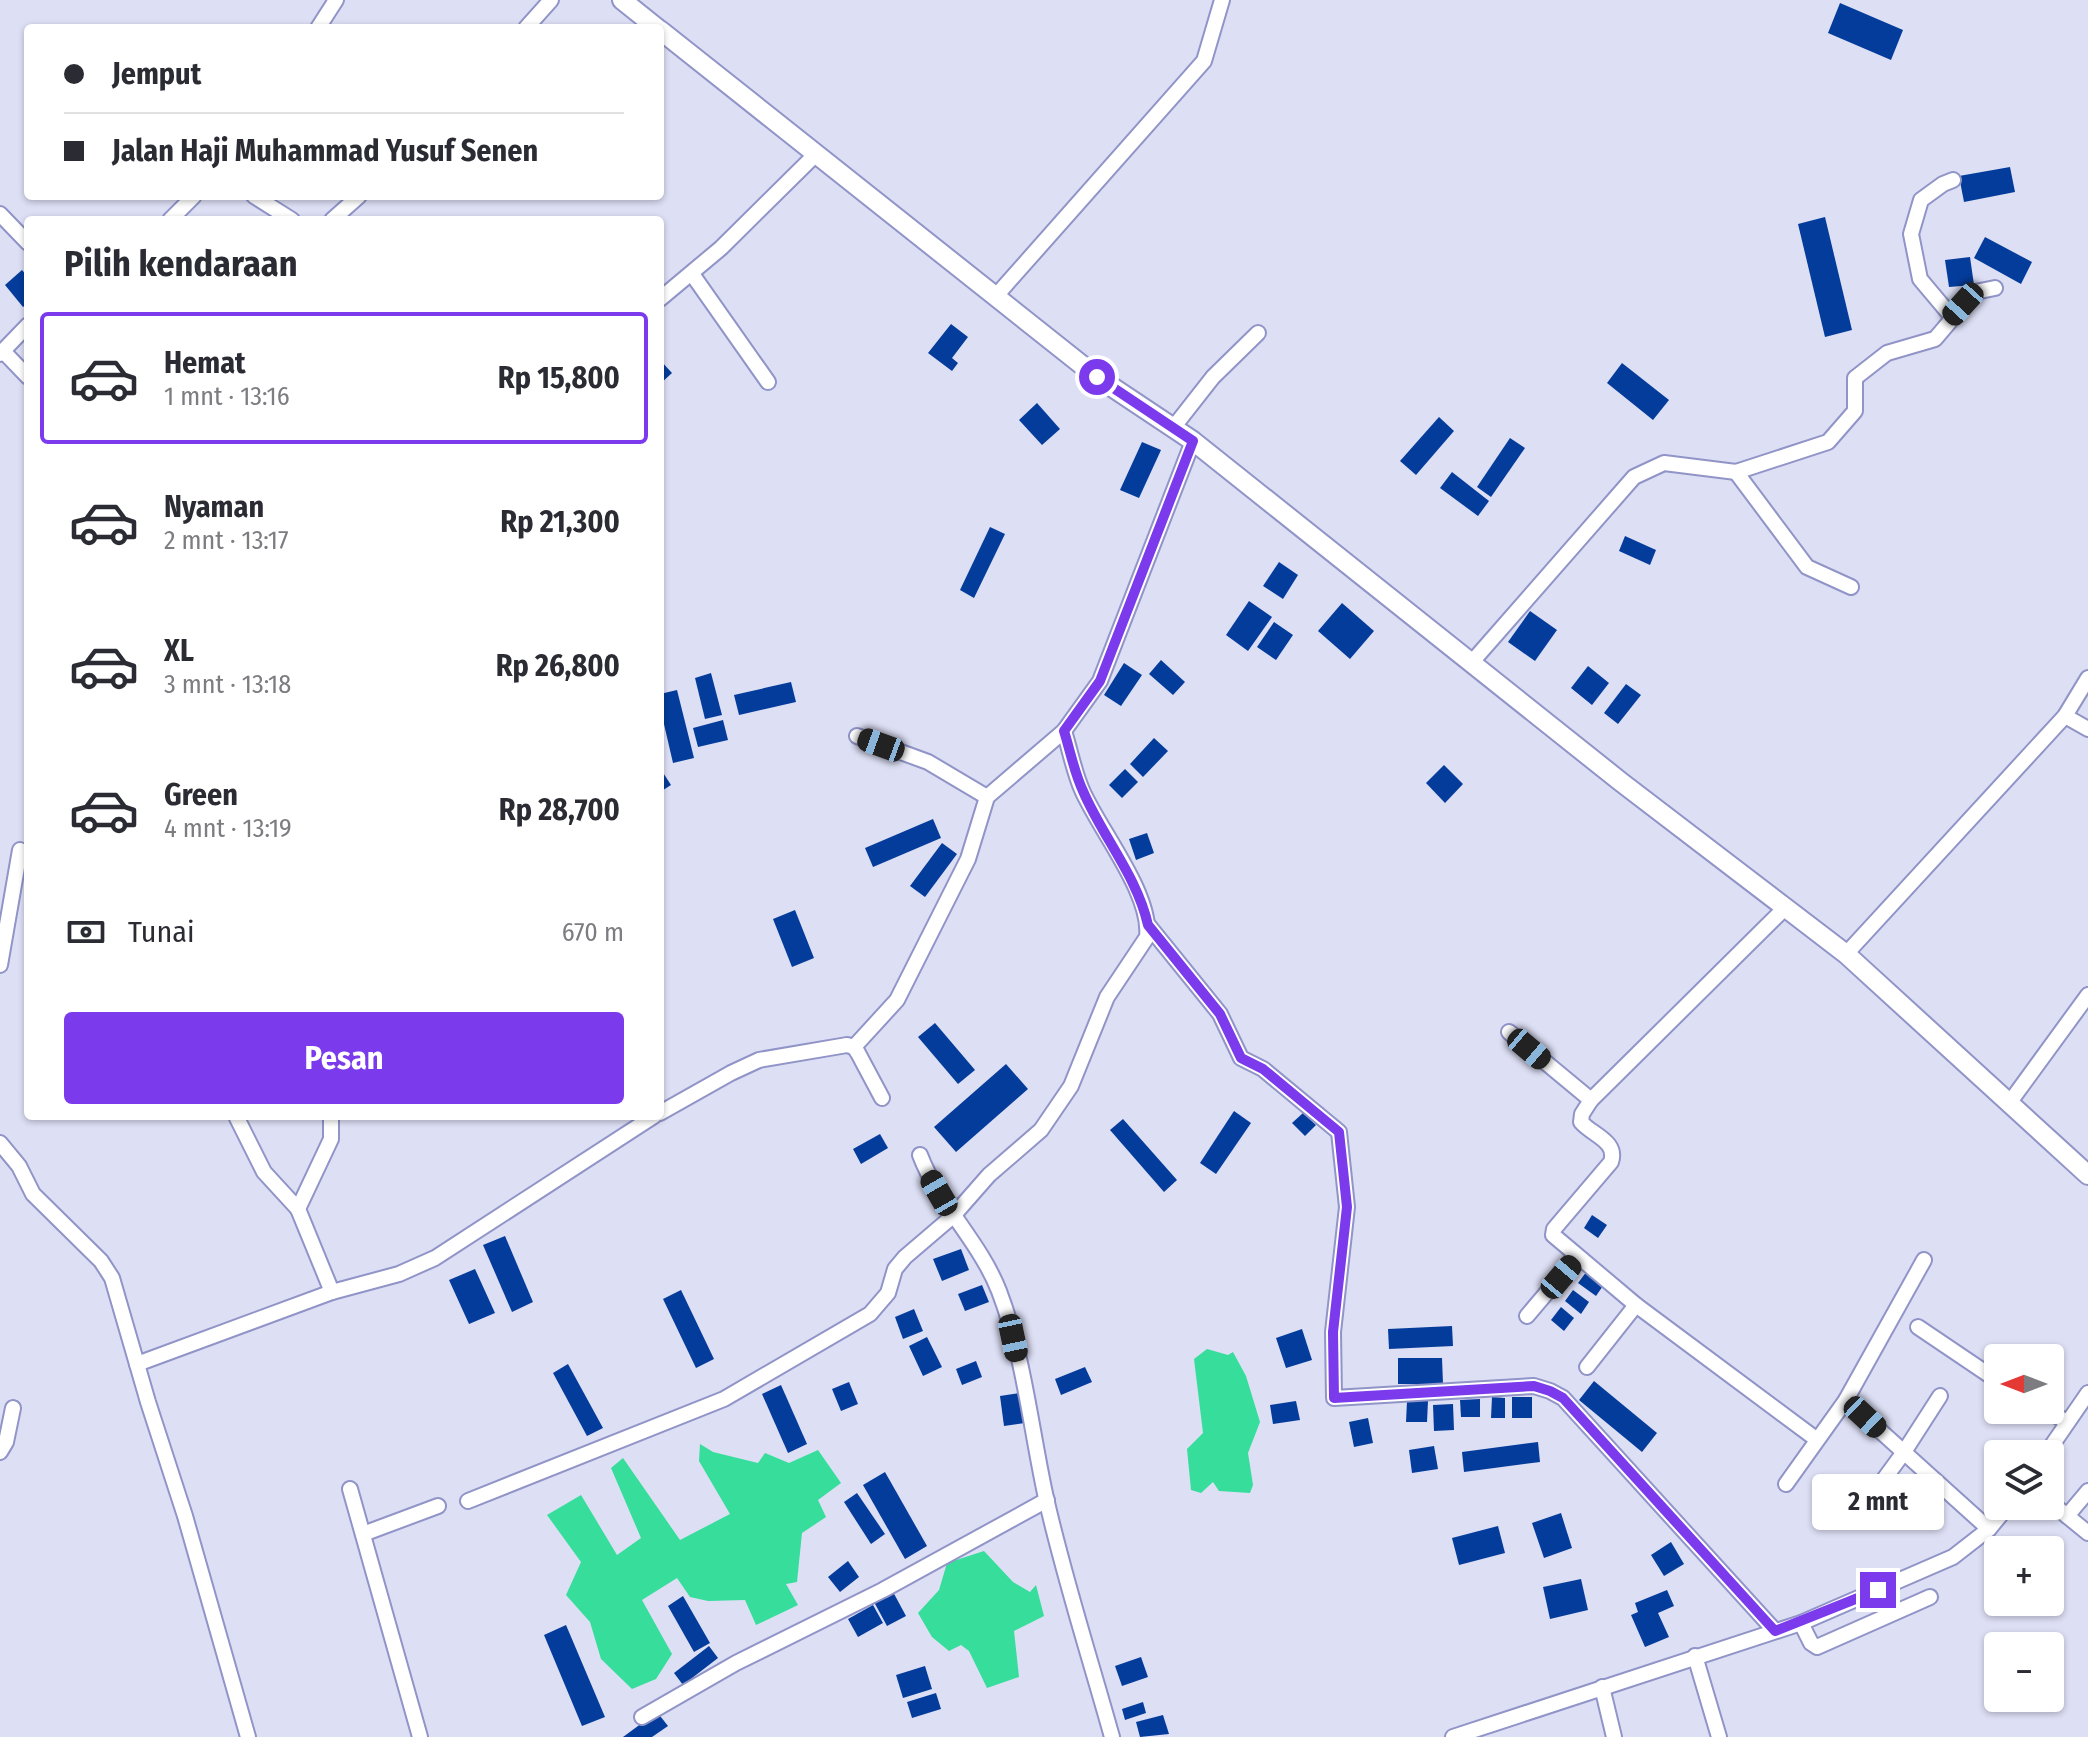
<!DOCTYPE html>
<html lang="id">
<head>
<meta charset="utf-8">
<style>
	body { margin:0; font-family:"Fira Sans Condensed",sans-serif; background:#f7f7f7; color:#2b2b33; height:100vh; display:flex; flex-direction:column; font-size:30px; white-space:nowrap }
	* { box-sizing:border-box; margin:0 }
	p { font-size:26px; color:#7c7c81 }
	.icon { flex:none; width:44px; height:44px; fill:none; stroke:currentColor; stroke-width:2; stroke-linecap:round; stroke-linejoin:round }
	.map { position:relative; flex:1; overflow:hidden }
	.drawer { position:absolute; left:24px; top:216px; width:640px; height:904px; display:flex; flex-direction:column; background:#fff; border-radius:8px; box-shadow:0 2px 6px #0004 }
	.drawer>* { flex:none }
	.banner { position:absolute; left:24px; top:24px; width:640px; height:176px; border-radius:8px; box-shadow:0 2px 6px #0004; display:grid; align-content:center; height:176px; padding:0 40px; background:#fff }
	.needle { width:52px; rotate:270deg }
	.buttons { position:absolute; left:1984px; top:1344px; display:grid; gap:16px }
	.buttons a { display:grid; place-items:center; width:80px; height:80px; border-radius:8px; background:#fff; box-shadow:0 2px 6px #0004; font-size:40px }
	.end { position:absolute; width:36px; height:36px; margin:-18px; border:10px solid #7c3aed; background:#fff; box-shadow:0 0 0 4px #fff }
	.from { border-radius:50% }
	.bubble { position:absolute; height:56px; border-radius:8px; background:#fff; box-shadow:0 2px 6px #0004; font-size:26px; font-weight:700; line-height:56px; text-align:center }
	.car { position:absolute; width:24px; height:48px; margin:-24px -12px; border-radius:10px; box-shadow:0 0 6px 2px #0007; background:linear-gradient(#222 24%,#8ab4d8 0 40%,#222 0 76%,#8ab4d8 0 86%,#222 0) }
	.banner b { display:flex; align-items:center; gap:28px; height:76px; font-size:30px }
	.banner b+b { border-top:2px solid #e1e1e2 }
	.banner i { width:20px; height:20px; background:#2b2b33 }
	ul { padding:0; list-style:none }
	li { display:flex; align-items:center; gap:24px; height:132px; margin:0 16px 12px; padding:0 24px; border:4px solid transparent; border-radius:8px }
	li div { flex:1 }
	li b { display:block; font-size:30px }
	li em { font-style:normal; font-weight:700 }
	li.current { border-color:#7c3aed }
	li>.icon { width:72px; height:72px; stroke-width:1.5 }
	h2 { padding:0 40px; font-size:36px; line-height:96px }
	.pay { display:flex; align-items:center; gap:20px; height:88px; padding:0 40px; font-size:30px }
	.pay p { margin-inline-start:auto }
	.button { display:flex; gap:16px; margin-top:auto; padding:16px 40px }
	.button a { flex:1; height:92px; border-radius:8px; background:#7c3aed; color:#fff; font-size:32px; font-weight:700; line-height:92px; text-align:center }
	.map>svg:first-child { display:block }
	.water { fill:#36dd9b }
	.building { fill:#043c9b }
	.lines { fill:none; stroke-linecap:round; stroke-linejoin:round }
	.minor-casing { stroke:#9094c7; stroke-width:18 }
	.tertiary-casing { stroke:#9094c7; stroke-width:22 }
	.minor { stroke:#fff; stroke-width:14 }
	.tertiary { stroke:#fff; stroke-width:18 }
	.route { stroke:#7c3aed; stroke-width:10 }
</style>
</head>
<body>
<div class="map">
<svg width="2088" height="1737" viewBox="0 0 2088 1737">
	<rect width="100%" height="100%" fill="#dddff5"/>
	<g class="water">
		<path d="M1207,1349L1228,1355L1233,1352L1246,1376L1260,1422L1248,1453L1253,1485L1250,1493L1219,1491L1213,1482L1201,1493L1191,1490L1187,1449L1203,1433L1194,1359Z"/>
		<path d="M700,1444L713,1452L758,1463L765,1453L789,1463L818,1450L841,1483L818,1500L826,1517L802,1533L797,1582L786,1584L798,1605L756,1625L745,1600L708,1601L690,1597L677,1578L642,1600L672,1654L656,1679L632,1689L601,1659L590,1622L566,1595L581,1562L547,1515L581,1495L617,1555L641,1538L611,1468L623,1458L680,1540L730,1514L699,1461Z"/>
		<path d="M984,1551L1013,1582L1030,1592L1036,1585L1044,1616L1014,1631L1019,1677L987,1688L969,1651L961,1645L949,1651L932,1637L918,1613L939,1590L947,1563Z"/>
	</g>
	<g class="building">
		<path d="M1840,3L1903,30L1891,60L1828,33Z"/>
		<path d="M2010,167L2015,192L1964,202L1959,176Z"/>
		<path d="M1825,217L1852,330L1825,337L1798,224Z"/>
		<path d="M1985,237L2032,262L2021,284L1974,258Z"/>
		<path d="M1970,257L1974,285L1949,287L1945,260Z"/>
		<path d="M22,270L28,277V303L23,307L5,285Z"/>
		<path d="M951,324L968,337L952,358L958,363L952,371L928,353Z"/>
		<path d="M660,360L672,373L660,384Z"/>
		<path d="M1622,363L1669,400L1653,420L1607,383Z"/>
		<path d="M1037,403L1060,429L1042,445L1019,420Z"/>
		<path d="M1439,417L1454,431L1416,475L1400,461Z"/>
		<path d="M1510,438L1525,448L1491,497L1477,487Z"/>
		<path d="M1142,442L1161,450L1139,498L1120,490Z"/>
		<path d="M1452,472L1489,501L1478,516L1440,488Z"/>
		<path d="M990,527L1005,534L974,598L960,590Z"/>
		<path d="M1625,536L1656,550L1650,565L1619,551Z"/>
		<path d="M1279,562L1298,575L1283,599L1263,586Z"/>
		<path d="M1249,601L1272,617L1248,651L1226,635Z"/>
		<path d="M1342,603L1374,631L1350,659L1318,631Z"/>
		<path d="M1530,611L1557,630L1535,661L1508,642Z"/>
		<path d="M1274,622L1293,635L1276,660L1257,647Z"/>
		<path d="M1161,660L1185,682L1173,695L1149,674Z"/>
		<path d="M1124,663L1142,675L1121,706L1104,695Z"/>
		<path d="M1588,666L1609,683L1592,705L1571,688Z"/>
		<path d="M711,673L722,715L705,719L695,678Z"/>
		<path d="M791,682L796,702L739,715L734,695Z"/>
		<path d="M1626,684L1641,695L1618,724L1604,713Z"/>
		<path d="M677,690L694,758L673,763L660,707V694Z"/>
		<path d="M723,720L728,740L698,747L693,728Z"/>
		<path d="M1154,738L1168,751L1143,777L1130,764Z"/>
		<path d="M1444,765L1463,784L1445,803L1426,783Z"/>
		<path d="M660,768L671,785L660,792Z"/>
		<path d="M1125,769L1138,782L1122,798L1109,785Z"/>
		<path d="M933,819L941,838L873,867L865,848Z"/>
		<path d="M1147,833L1154,853L1136,860L1129,839Z"/>
		<path d="M942,843L957,854L925,897L910,886Z"/>
		<path d="M795,910L814,958L792,967L773,919Z"/>
		<path d="M935,1023L975,1070L958,1084L918,1037Z"/>
		<path d="M1006,1064L1028,1089L956,1152L934,1127Z"/>
		<path d="M1234,1111L1251,1123L1216,1174L1200,1163Z"/>
		<path d="M1303,1113L1316,1125L1305,1136L1292,1123Z"/>
		<path d="M1123,1119L1177,1180L1164,1192L1110,1130Z"/>
		<path d="M880,1134L888,1148L861,1164L853,1149Z"/>
		<path d="M1592,1215L1607,1225L1598,1238L1584,1228Z"/>
		<path d="M505,1236L533,1302L512,1312L483,1245Z"/>
		<path d="M961,1249L969,1270L942,1281L933,1259Z"/>
		<path d="M475,1269L495,1313L469,1324L449,1280Z"/>
		<path d="M1587,1271L1605,1283L1596,1296L1578,1283Z"/>
		<path d="M982,1285L989,1302L965,1311L958,1294Z"/>
		<path d="M681,1290L714,1359L696,1368L663,1299Z"/>
		<path d="M1573,1290L1589,1302L1581,1314L1565,1301Z"/>
		<path d="M1561,1307L1574,1318L1564,1331L1551,1320Z"/>
		<path d="M914,1309L923,1331L903,1339L895,1317Z"/>
		<path d="M1452,1326L1453,1346L1389,1349L1388,1329Z"/>
		<path d="M1302,1329L1312,1360L1286,1368L1276,1338Z"/>
		<path d="M927,1337L942,1367L923,1376L909,1346Z"/>
		<path d="M1398,1358H1442L1443,1384H1398Z"/>
		<path d="M976,1361L982,1377L962,1385L956,1369Z"/>
		<path d="M568,1364L603,1428L587,1436L553,1373Z"/>
		<path d="M1085,1367L1092,1382L1061,1395L1055,1379Z"/>
		<path d="M1594,1381L1657,1433L1642,1452L1579,1400Z"/>
		<path d="M849,1382L858,1404L841,1411L832,1389Z"/>
		<path d="M781,1385L807,1444L788,1453L762,1394Z"/>
		<path d="M1020,1393L1025,1423L1004,1426L1000,1396Z"/>
		<path d="M1492,1397L1505,1398V1418H1491Z"/>
		<rect x="1512" y="1397" width="20" height="21"/>
		<path d="M1480,1399V1417H1461L1460,1400Z"/>
		<path d="M1296,1401L1300,1420L1273,1424L1270,1405Z"/>
		<path d="M1407,1401H1428L1427,1422H1406Z"/>
		<path d="M1453,1404L1454,1430L1434,1431L1433,1405Z"/>
		<path d="M1368,1418L1373,1443L1354,1447L1349,1422Z"/>
		<path d="M1538,1442L1540,1462L1464,1472L1462,1452Z"/>
		<path d="M1434,1446L1438,1469L1412,1473L1409,1450Z"/>
		<path d="M885,1472L927,1546L905,1559L863,1485Z"/>
		<path d="M857,1493L885,1534L871,1544L844,1502Z"/>
		<path d="M1561,1513L1572,1548L1544,1558L1532,1523Z"/>
		<path d="M1498,1526L1505,1553L1459,1565L1452,1538Z"/>
		<path d="M1671,1542L1684,1564L1664,1576L1651,1555Z"/>
		<path d="M848,1561L859,1577L840,1592L828,1577Z"/>
		<path d="M1581,1579L1588,1610L1550,1619L1543,1587Z"/>
		<path d="M892,1590L906,1616L887,1626L873,1600Z"/>
		<path d="M1667,1590L1674,1606L1658,1613L1669,1637L1645,1647L1631,1615L1638,1612L1635,1603Z"/>
		<path d="M683,1596L710,1643L694,1652L668,1606Z"/>
		<path d="M873,1605L883,1623L858,1637L848,1619Z"/>
		<path d="M566,1625L605,1717L582,1726L544,1635Z"/>
		<path d="M709,1646L718,1658L683,1685L674,1673Z"/>
		<path d="M1141,1657L1148,1677L1122,1686L1115,1666Z"/>
		<path d="M925,1666L932,1689L903,1698L896,1675Z"/>
		<path d="M936,1693L941,1709L912,1718L907,1702Z"/>
		<path d="M1143,1702L1146,1713L1125,1720L1122,1709Z"/>
		<path d="M657,1712L668,1726L652,1737H623Z"/>
		<path d="M1163,1715L1169,1734L1140,1737L1136,1722Z"/>
	</g>
	<g class="lines">
		<defs>
			<g id="minor">
				<path d="M318,28L336,0"/>
				<path d="M526,28L551,0"/>
				<path d="M254,196L292,220"/>
				<path d="M0,214L28,243"/>
				<path d="M170,220L194,196"/>
				<path d="M332,220L359,196"/>
				<path d="M692,274L768,382"/>
				<path d="M995,297L1204,61L1222,0"/>
				<path d="M660,299L721,248L815,155"/>
				<path d="M1952,317L1920,279L1911,234L1921,200L1943,184L1953,180"/>
				<path d="M3,351L28,377"/>
				<path d="M0,354L28,325"/>
				<path d="M1173,428L1213,377L1258,333"/>
				<path d="M1736,472L1807,567L1851,587"/>
				<path d="M1472,662L1634,477L1664,463L1736,472L1828,442L1855,411V378L1887,353L1935,339L1975,292L1995,288"/>
				<path d="M2065,716L2088,729"/>
				<path d="M857,736L928,762L987,797"/>
				<path d="M1786,907L1591,1100L1582,1114L1581,1122C1592,1135 1618,1141 1611,1162L1554,1229L1553,1235L1636,1305L1816,1439"/>
				<path d="M1148,925L1220,1014L1241,1058L1263,1069L1339,1132L1347,1207L1333,1332L1334,1398L1534,1386L1550,1391L1563,1398L1775,1631"/>
				<path d="M1846,954L2065,716L2088,678"/>
				<path d="M0,965L20,850"/>
				<path d="M1509,1032L1591,1100"/>
				<path d="M854,1047L897,1000L968,859L987,797L1064,731L1100,681L1193,441"/>
				<path d="M2010,1102L2088,995"/>
				<path d="M660,1113L731,1073L759,1060L847,1045L854,1047L858,1053L882,1098"/>
				<path d="M331,1116V1139L298,1209L332,1292"/>
				<path d="M237,1118L264,1172L298,1209"/>
				<path d="M0,1143L19,1166L33,1194L101,1261L112,1278L148,1402L185,1516L248,1737"/>
				<path d="M920,1155C939,1205 980,1242 999,1291C1024,1356 1031,1430 1046,1498C1064,1578 1090,1658 1112,1737"/>
				<path d="M1527,1316L1577,1257"/>
				<path d="M1918,1327L1998,1381"/>
				<path d="M137,1364L332,1292L399,1274L435,1258L654,1116"/>
				<path d="M1587,1367L1636,1305"/>
				<path d="M1846,1400L1989,1529"/>
				<path d="M2046,1410L2067,1422"/>
				<path d="M0,1452L6,1442L13,1408"/>
				<path d="M2046,1454L2088,1393"/>
				<path d="M1786,1484L1846,1400L1924,1260"/>
				<path d="M350,1489L420,1737"/>
				<path d="M468,1501L724,1399L870,1314L888,1293L895,1269L905,1257L953,1216L989,1175L1041,1130L1071,1086L1107,997L1147,937C1152,894 1100,831 1082,790C1074,772 1070,750 1064,731"/>
				<path d="M2050,1502L2088,1533"/>
				<path d="M1857,1516L1904,1452L1940,1396"/>
				<path d="M2067,1516L2088,1491"/>
				<path d="M363,1534L438,1506"/>
				<path d="M1801,1623L1811,1643L1817,1647L1930,1597"/>
				<path d="M1695,1656L1719,1737"/>
				<path d="M1602,1687L1614,1737"/>
				<path d="M642,1717L736,1663L883,1590L1047,1500"/>
				<path d="M1453,1737L1801,1623L1953,1557L1989,1529L2008,1506"/>
			</g>
			<g id="tertiary">
				<path d="M622,0L657,28"/>
				<path d="M660,30L1097,377L1193,441L1621,782L1846,954L2088,1175"/>
			</g>
		</defs>
		<use href="#minor" class="minor-casing"/>
		<use href="#tertiary" class="tertiary-casing"/>
		<use href="#minor" class="minor"/>
		<use href="#tertiary" class="tertiary"/>
	</g>
	<g class="lines">
		<path class="route" d="M1097,377L1193,441L1100,681L1064,731C1070,750 1074,772 1083,791C1102,836 1137,876 1148,925L1220,1014L1241,1058L1263,1069L1339,1132L1347,1207L1333,1332L1334,1398L1534,1386L1550,1391L1563,1398L1775,1631L1878,1590"/>
	</g>
</svg>
<div class="buttons">
<a><svg class="needle" viewBox="-14 -14 28 28"><path d="M0-13l5 13h-10z" fill="#e53935"/><path d="M0 13l5-13h-10z" fill="#7c7c81"/></svg></a>
<a><svg class="icon" aria-label="layers" viewBox="0 0 24 24"><path d="M12 4l9 5-9 5-9-5zM3 14l9 5 9-5"/></svg></a>
<a>+</a>
<a>−</a>
</div>
<i class="end from" style="left:1097px;top:377px"></i>
<i class="end" style="left:1878px;top:1590px"></i>
<div class="bubble" style="left:1812px;top:1474px;width:132px">2 mnt</div>
<i class="car" style="left:1963px;top:304px;rotate:222deg"></i>
<i class="car" style="left:881px;top:745px;rotate:290deg"></i>
<i class="car" style="left:1529px;top:1049px;rotate:130deg"></i>
<i class="car" style="left:939px;top:1193px;rotate:330deg"></i>
<i class="car" style="left:1561px;top:1277px;rotate:40deg"></i>
<i class="car" style="left:1013px;top:1338px;rotate:168deg"></i>
<i class="car" style="left:1865px;top:1417px;rotate:133deg"></i>
<div class="banner">
<b><i class="from"></i>Jemput</b>
<b><i></i>Jalan Haji Muhammad Yusuf Senen</b>
</div>
<section class="drawer">
<h2>Pilih kendaraan</h2>
<ul>
<li class="current"><svg class="icon" aria-label="car" viewBox="0 0 24 24"><path d="M5 17H2v-5l4-1 3-4h7l3 4 3 1v5h-3M9 17h6M6 11h13"/><circle cx="7" cy="17" r="2"/><circle cx="17" cy="17" r="2"/></svg><div><b>Hemat</b><p>1 mnt · 13:16</p></div><em>Rp 15,800</em></li>
<li><svg class="icon" aria-label="car" viewBox="0 0 24 24"><path d="M5 17H2v-5l4-1 3-4h7l3 4 3 1v5h-3M9 17h6M6 11h13"/><circle cx="7" cy="17" r="2"/><circle cx="17" cy="17" r="2"/></svg><div><b>Nyaman</b><p>2 mnt · 13:17</p></div><em>Rp 21,300</em></li>
<li><svg class="icon" aria-label="car" viewBox="0 0 24 24"><path d="M5 17H2v-5l4-1 3-4h7l3 4 3 1v5h-3M9 17h6M6 11h13"/><circle cx="7" cy="17" r="2"/><circle cx="17" cy="17" r="2"/></svg><div><b>XL</b><p>3 mnt · 13:18</p></div><em>Rp 26,800</em></li>
<li><svg class="icon" aria-label="car" viewBox="0 0 24 24"><path d="M5 17H2v-5l4-1 3-4h7l3 4 3 1v5h-3M9 17h6M6 11h13"/><circle cx="7" cy="17" r="2"/><circle cx="17" cy="17" r="2"/></svg><div><b>Green</b><p>4 mnt · 13:19</p></div><em>Rp 28,700</em></li>
</ul>
<div class="pay"><svg class="icon" aria-label="cash" viewBox="0 0 24 24"><path d="M3 7h18v10H3z"/><circle cx="12" cy="12" r="2"/></svg>Tunai<p>670 m</p></div>
<div class="button"><a>Pesan</a></div>
</section>
</div>
</body>
</html>
